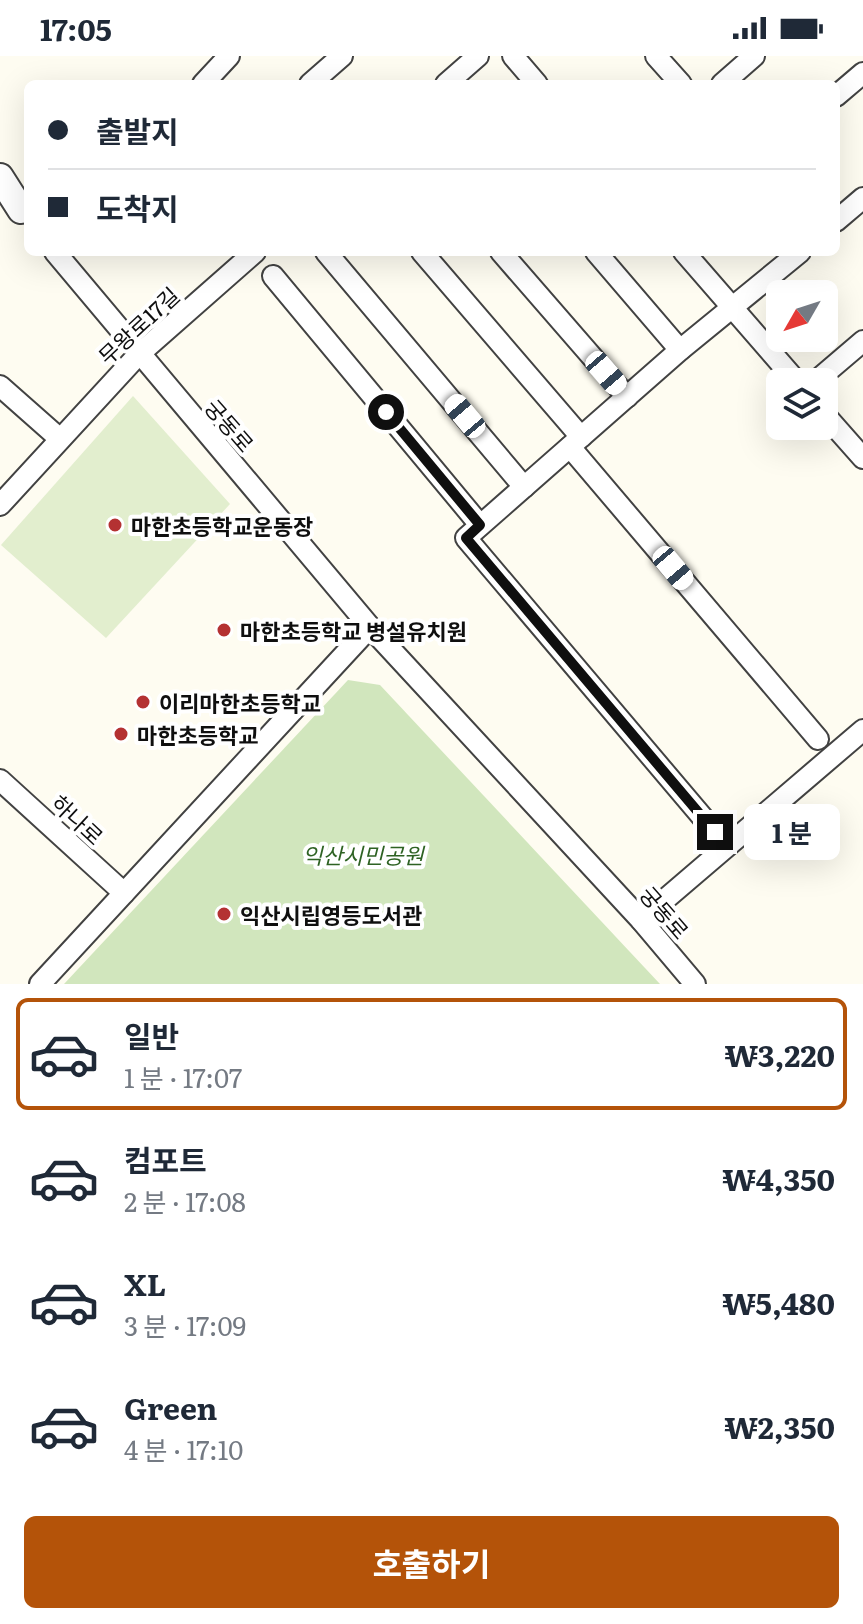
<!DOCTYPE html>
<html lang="ko">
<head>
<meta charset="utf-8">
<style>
	body { margin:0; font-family:Literata,"Noto Sans KR",serif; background:#f6f6f7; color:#1f2937; height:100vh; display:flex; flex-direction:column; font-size:30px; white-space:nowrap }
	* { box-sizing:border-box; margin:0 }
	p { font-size:26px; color:#747a83 }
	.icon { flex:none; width:44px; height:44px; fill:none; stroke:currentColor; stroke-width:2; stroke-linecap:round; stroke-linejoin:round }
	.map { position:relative; height:928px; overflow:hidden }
	.details { display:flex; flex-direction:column; background:#fff; flex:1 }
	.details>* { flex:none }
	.top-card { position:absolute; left:24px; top:24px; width:816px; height:176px; border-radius:12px; box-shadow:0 8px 32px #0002; display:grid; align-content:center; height:176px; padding:0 24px; background:#fff }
	.needle { width:52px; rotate:231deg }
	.tools { position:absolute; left:766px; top:224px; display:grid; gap:16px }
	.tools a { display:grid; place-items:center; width:72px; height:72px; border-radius:12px; background:#fff; box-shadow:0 8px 32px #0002; font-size:40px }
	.end { position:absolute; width:36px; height:36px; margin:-18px; border:10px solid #0f0f0f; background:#fff; box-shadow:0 0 0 4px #fff }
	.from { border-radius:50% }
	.bubble { position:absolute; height:56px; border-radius:12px; background:#fff; box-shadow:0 8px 32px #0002; font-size:26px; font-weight:700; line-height:56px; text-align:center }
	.car { position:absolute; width:24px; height:48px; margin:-24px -12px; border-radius:10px; box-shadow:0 0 6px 2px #0007; background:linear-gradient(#fff 24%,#345 0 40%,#fff 0 76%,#345 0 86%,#fff 0) }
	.top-card b { display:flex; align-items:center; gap:28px; height:76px; font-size:30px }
	.top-card b+b { border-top:2px solid #e0e1e3 }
	.top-card i { width:20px; height:20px; background:#1f2937 }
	ul { padding:14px 0 0; list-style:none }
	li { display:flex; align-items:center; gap:24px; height:112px; margin:0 16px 12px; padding:0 8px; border:4px solid transparent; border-radius:12px }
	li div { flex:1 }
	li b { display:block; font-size:30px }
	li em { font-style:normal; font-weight:700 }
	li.current { border-color:#b45309 }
	li>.icon { width:72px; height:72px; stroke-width:1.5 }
	.button { display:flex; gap:16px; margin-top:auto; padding:16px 24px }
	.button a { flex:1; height:92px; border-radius:12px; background:#b45309; color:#fff; font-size:32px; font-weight:700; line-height:92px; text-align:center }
	.status { display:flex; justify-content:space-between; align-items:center; height:56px; padding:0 40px; background:#fff; direction:ltr }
	.status svg { height:22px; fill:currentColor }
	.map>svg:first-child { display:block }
	.green { fill:#d1e6bd }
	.pitch { fill:#e2eece }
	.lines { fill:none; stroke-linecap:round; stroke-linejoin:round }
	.minor-casing { stroke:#424242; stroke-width:24 }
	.tertiary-casing { stroke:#424242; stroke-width:30 }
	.minor { stroke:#fff; stroke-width:20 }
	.tertiary { stroke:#fff; stroke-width:26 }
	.route { stroke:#0f0f0f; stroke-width:10 }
	.poi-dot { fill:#b43132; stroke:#fff; stroke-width:3 }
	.labels { text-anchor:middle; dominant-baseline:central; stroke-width:8; stroke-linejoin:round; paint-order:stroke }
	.street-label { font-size:22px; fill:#0f0f0f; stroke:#fff }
	.poi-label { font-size:22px; font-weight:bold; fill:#0f0f0f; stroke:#fff; text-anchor:start }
	.park-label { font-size:22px; font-style:italic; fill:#2e6223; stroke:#fff }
</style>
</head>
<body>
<div class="status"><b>17:05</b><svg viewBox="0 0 49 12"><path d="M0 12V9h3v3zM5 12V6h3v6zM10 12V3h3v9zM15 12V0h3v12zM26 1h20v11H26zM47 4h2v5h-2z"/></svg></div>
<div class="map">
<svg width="863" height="928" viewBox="0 0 863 928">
	<rect width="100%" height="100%" fill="#fefcf1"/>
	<path class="green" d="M348,624L380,629L660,928H64Z"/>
	<path class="pitch" d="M133,340L230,448L106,582L1,489Z"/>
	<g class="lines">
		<defs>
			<g id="minor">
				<path d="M513,0L537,28"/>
				<path d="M656,0L681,28"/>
				<path d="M203,28L229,0"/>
				<path d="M310,28L342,0"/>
				<path d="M446,28L478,0"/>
				<path d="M722,28L754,0"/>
				<path d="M836,40L863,17"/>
				<path d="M836,165L863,142"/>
				<path d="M55,196L370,571L641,864L695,928"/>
				<path d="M326,196L524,431"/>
				<path d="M422,196L581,381"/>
				<path d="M501,196L627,341"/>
				<path d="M596,196L680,294"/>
				<path d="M684,196L797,326"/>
				<path d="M273,220L480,469"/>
				<path d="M815,326L863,285"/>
				<path d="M0,330L60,383"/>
				<path d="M824,358L863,402"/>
				<path d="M570,391L818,683"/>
				<path d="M0,449L138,299L255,196"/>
				<path d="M0,724L124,837"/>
				<path d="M715,776L466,482L680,294L800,196"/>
				<path d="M641,864L863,674"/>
				<path d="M40,928L370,571"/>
			</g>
			<path id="tertiary" d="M0,121L21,154"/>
		</defs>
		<use href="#minor" class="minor-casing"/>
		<use href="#tertiary" class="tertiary-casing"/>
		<use href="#minor" class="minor"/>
		<use href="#tertiary" class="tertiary"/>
	</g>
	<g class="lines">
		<path class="route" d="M386,356L480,469L466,482L715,776"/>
	</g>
	<g class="poi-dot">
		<circle cx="115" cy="469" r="8"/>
		<circle cx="224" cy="574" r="8"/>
		<circle cx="143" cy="646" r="8"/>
		<circle cx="121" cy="678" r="8"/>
		<circle cx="224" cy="858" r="8"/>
	</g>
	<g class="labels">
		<g class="street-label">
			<text transform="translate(138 269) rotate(-43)">무왕로17길</text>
			<text transform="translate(230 369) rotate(49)">궁동로</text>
			<text transform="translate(78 763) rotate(43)">하나로</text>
			<text transform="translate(665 856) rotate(49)">궁동로</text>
		</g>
		<g class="poi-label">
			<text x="131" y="469">마한초등학교운동장</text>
			<text x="240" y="574">마한초등학교 병설유치원</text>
			<text x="159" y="646">이리마한초등학교</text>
			<text x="137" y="678">마한초등학교</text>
			<text x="240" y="858">익산시립영등도서관</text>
		</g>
		<g class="park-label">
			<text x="363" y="798">익산시민공원</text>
		</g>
	</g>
</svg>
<div class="tools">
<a><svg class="needle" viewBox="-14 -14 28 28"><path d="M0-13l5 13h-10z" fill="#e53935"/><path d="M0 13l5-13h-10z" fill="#747a83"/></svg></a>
<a><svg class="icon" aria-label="layers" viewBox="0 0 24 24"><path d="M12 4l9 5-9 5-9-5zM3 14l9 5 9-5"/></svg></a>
</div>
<i class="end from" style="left:386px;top:356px"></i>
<i class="end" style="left:715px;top:776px"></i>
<div class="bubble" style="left:744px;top:748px;width:96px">1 분</div>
<i class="car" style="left:606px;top:317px;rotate:139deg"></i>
<i class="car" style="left:465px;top:360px;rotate:320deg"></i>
<i class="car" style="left:673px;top:512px;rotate:140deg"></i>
<div class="top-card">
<b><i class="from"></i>출발지</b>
<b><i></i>도착지</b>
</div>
</div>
<section class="details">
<ul>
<li class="current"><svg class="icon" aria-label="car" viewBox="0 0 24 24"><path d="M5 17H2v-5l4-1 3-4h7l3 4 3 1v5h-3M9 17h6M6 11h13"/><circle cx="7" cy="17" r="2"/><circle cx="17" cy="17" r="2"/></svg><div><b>일반</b><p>1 분 · 17:07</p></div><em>₩3,220</em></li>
<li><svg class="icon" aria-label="car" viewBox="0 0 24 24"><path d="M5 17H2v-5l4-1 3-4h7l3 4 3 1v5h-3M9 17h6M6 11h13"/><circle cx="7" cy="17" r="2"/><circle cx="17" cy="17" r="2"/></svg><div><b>컴포트</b><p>2 분 · 17:08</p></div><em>₩4,350</em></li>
<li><svg class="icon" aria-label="car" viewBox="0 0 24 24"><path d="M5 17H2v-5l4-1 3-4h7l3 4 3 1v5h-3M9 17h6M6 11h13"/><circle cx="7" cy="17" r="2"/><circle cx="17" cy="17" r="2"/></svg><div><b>XL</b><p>3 분 · 17:09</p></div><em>₩5,480</em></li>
<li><svg class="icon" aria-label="car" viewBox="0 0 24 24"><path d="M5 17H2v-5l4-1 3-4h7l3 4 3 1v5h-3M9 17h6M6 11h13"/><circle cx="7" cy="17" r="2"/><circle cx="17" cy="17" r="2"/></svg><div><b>Green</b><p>4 분 · 17:10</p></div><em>₩2,350</em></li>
</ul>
<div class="button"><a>호출하기</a></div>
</section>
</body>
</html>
